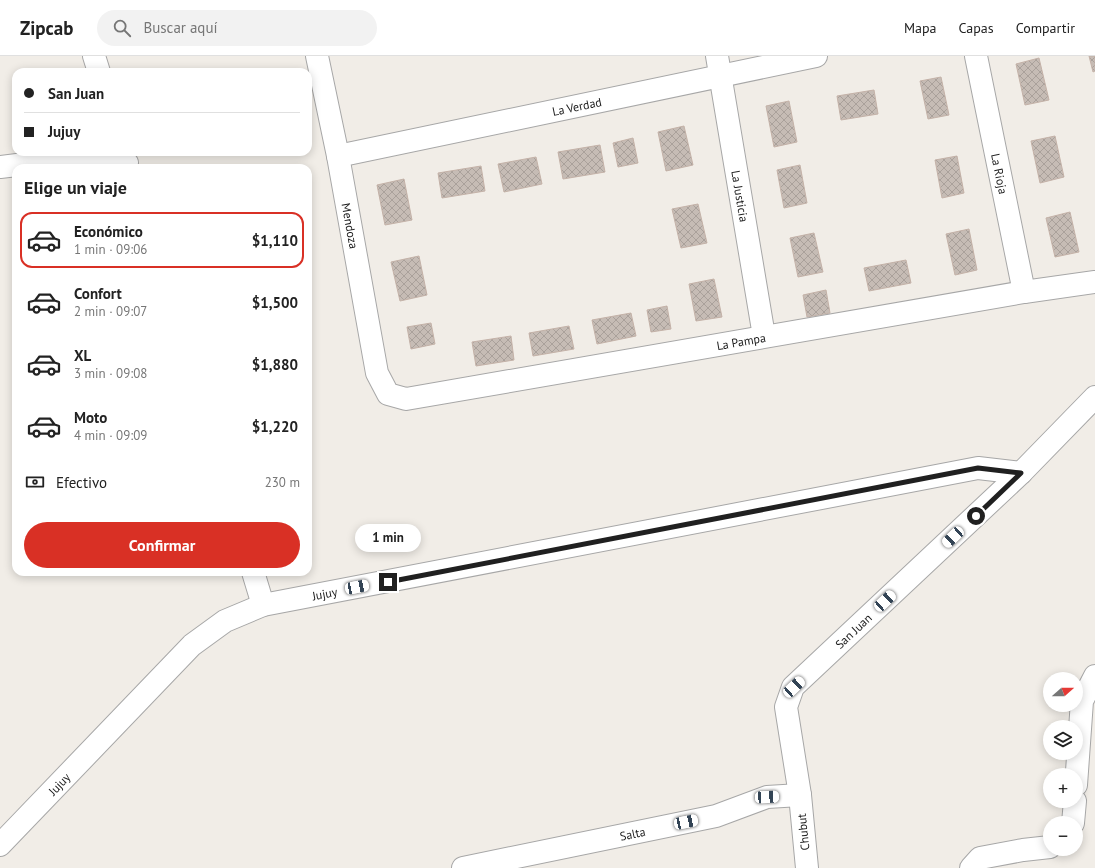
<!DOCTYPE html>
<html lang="es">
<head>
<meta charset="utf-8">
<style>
	body { margin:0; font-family:"PT Sans",sans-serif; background:#f2f2f2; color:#222; height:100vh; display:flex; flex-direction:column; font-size:15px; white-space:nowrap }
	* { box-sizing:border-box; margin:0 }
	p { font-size:13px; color:#767676 }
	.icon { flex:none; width:22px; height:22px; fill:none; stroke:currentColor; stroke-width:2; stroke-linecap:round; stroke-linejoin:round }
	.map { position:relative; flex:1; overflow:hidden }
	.sheet { position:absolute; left:12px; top:108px; width:300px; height:412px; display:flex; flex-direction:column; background:#fff; border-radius:12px; box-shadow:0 2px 10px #0003 }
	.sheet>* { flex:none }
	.hud { position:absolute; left:12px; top:12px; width:300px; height:88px; border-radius:12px; box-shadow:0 2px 10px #0003; display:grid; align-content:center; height:88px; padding:0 12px; background:#fff }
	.needle { width:26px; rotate:69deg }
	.controls { position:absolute; left:1043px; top:616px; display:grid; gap:8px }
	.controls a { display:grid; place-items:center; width:40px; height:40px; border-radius:50%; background:#fff; box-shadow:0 2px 10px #0003; font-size:20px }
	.end { position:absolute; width:18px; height:18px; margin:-9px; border:5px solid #202020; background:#fff; box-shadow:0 0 0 2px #fff }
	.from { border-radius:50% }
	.bubble { position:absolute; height:28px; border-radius:14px; background:#fff; box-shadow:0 2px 10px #0003; font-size:13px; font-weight:700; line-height:28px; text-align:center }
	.car { position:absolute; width:12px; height:24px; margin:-12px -6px; border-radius:5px; box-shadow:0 0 3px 1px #0007; background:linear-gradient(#fff 24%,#345 0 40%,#fff 0 76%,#345 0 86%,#fff 0) }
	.hud b { display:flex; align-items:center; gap:14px; height:38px; font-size:15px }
	.hud b+b { border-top:1px solid #e0e0e0 }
	.hud i { width:10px; height:10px; background:#222 }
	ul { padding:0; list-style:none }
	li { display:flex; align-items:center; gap:12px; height:56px; margin:0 8px 6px; padding:0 4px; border:2px solid transparent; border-radius:12px }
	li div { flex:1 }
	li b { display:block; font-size:15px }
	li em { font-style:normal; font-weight:700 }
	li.current { border-color:#d93025 }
	li>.icon { width:36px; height:36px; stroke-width:1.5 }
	h2 { padding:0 12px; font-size:18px; line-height:48px }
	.pay { display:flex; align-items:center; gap:10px; height:44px; padding:0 12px; font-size:15px }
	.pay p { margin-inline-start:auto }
	.primary-button { display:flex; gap:8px; margin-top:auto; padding:8px 12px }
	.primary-button a { flex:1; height:46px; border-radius:24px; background:#d93025; color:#fff; font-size:16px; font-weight:700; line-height:46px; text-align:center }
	header { display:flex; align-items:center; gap:24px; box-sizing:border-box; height:56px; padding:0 20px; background:#fff; border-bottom:1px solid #e0e0e0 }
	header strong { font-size:19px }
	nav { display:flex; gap:22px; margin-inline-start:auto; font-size:14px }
	.search { width:280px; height:36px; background:#f2f2f2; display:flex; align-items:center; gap:10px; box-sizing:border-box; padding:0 14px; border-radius:22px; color:#767676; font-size:15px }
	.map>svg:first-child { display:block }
	.building { fill:url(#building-cross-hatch); stroke:#c4b2a8 }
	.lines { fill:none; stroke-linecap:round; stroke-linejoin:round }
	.minor-casing { stroke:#a7a7a7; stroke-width:24 }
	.minor { stroke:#fff; stroke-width:22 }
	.route { stroke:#202020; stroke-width:5 }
	.labels { text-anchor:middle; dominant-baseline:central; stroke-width:4; stroke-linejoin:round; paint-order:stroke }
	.street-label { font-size:12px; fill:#202020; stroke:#fff }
</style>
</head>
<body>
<header>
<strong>Zipcab</strong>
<div class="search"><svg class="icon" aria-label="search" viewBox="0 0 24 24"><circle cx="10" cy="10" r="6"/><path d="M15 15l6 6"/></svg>Buscar aquí</div>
<nav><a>Mapa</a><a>Capas</a><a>Compartir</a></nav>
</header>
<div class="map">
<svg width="1095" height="812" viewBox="0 0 1095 812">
	<defs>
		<pattern id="building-cross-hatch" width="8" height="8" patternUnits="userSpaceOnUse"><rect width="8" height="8" fill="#c6bcb5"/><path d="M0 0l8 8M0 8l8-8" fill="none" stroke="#aaa19b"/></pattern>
	</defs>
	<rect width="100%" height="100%" fill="#f1ede7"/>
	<g class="building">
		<path d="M1089,0H1095V15L1093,16Z"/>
		<path d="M1039,2L1049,44L1025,49L1016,8Z"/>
		<path d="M941,21L949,59L928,63L920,25Z"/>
		<path d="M874,34L878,58L841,64L837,40Z"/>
		<path d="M789,45L797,86L774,91L766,50Z"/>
		<path d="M684,70L693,109L666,115L658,76Z"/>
		<path d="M1055,80L1064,121L1040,127L1031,85Z"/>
		<path d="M633,82L638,107L618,111L613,87Z"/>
		<path d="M600,89L605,116L563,123L558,96Z"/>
		<path d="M957,100L964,137L942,142L935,104Z"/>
		<path d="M536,101L542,128L504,136L498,108Z"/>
		<path d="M800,109L807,147L784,152L777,114Z"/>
		<path d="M481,110L485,135L442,142L438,117Z"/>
		<path d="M404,123L412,164L385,169L377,129Z"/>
		<path d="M698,148L707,187L681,192L672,153Z"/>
		<path d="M1070,156L1079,196L1055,201L1046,162Z"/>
		<path d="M969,173L977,214L955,219L946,178Z"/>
		<path d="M814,177L823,216L798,221L790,182Z"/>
		<path d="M419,200L427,239L400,245L391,206Z"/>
		<path d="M906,204L911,227L869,235L864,212Z"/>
		<path d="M714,223L722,261L696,265L689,228Z"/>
		<path d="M826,234L830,257L807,261L803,239Z"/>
		<path d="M667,250L671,273L651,276L647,254Z"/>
		<path d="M631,257L636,280L597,288L592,264Z"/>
		<path d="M431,267L435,288L411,293L407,271Z"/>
		<path d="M569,270L574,293L533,300L529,277Z"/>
		<path d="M511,280L514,304L476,310L472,286Z"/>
	</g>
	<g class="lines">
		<defs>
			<g id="minor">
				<path d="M94,0L99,16"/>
				<path id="s1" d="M317,0L338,100L377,317L388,338L406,343L1024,236L1095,226"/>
				<path id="s2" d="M717,0L764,280"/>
				<path id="s3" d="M976,0L1024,236"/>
				<path id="s4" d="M338,100L816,0"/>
				<path d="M0,111L17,109L127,107"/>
				<path d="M253,516L263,549"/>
				<path d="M1076,729L1082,645L1095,620"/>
				<path d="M1073,767L1075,745"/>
				<path id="s5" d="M0,789L192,589L225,565L263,549L978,412L1021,417"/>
				<path id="s6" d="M463,812L716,760L767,741L800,739"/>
				<path id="s7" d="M807,812L800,739L786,651L793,631L1021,417L1095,341"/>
				<path d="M971,812L980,802L1023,794L1050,791"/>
			</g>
		</defs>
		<use href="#minor" class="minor-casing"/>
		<use href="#minor" class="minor"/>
	</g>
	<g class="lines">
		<path class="route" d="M388,526L978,412L1021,417L976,460"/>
	</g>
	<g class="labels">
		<g class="street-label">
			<text stroke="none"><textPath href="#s4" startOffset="244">La Verdad</textPath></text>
			<text stroke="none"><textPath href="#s3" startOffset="120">La Rioja</textPath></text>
			<text stroke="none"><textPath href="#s2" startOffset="142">La Justicia</textPath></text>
			<text stroke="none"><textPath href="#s1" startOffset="173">Mendoza</textPath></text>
			<text stroke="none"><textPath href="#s1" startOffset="705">La Pampa</textPath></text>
			<text stroke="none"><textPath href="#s5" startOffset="422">Jujuy</textPath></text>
			<text stroke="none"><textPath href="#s7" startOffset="266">San Juan</textPath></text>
			<text stroke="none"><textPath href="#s5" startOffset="85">Jujuy</textPath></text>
			<text transform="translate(803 776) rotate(-96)">Chubut</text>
			<text stroke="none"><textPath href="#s6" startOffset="173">Salta</textPath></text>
		</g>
	</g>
</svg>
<div class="controls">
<a><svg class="needle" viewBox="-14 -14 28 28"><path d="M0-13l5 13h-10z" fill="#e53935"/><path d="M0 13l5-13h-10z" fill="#767676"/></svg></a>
<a><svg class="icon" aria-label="layers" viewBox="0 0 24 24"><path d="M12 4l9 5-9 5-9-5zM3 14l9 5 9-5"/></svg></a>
<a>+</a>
<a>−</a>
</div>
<i class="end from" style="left:976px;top:460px"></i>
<i class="end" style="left:388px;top:526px"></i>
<div class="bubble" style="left:355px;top:468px;width:66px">1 min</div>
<i class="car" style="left:953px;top:481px;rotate:227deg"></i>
<i class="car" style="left:357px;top:531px;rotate:79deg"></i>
<i class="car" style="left:885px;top:545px;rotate:47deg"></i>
<i class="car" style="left:794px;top:631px;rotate:47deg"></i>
<i class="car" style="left:767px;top:741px;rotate:87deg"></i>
<i class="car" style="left:686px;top:766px;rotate:78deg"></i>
<div class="hud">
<b><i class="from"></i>San Juan</b>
<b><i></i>Jujuy</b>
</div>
<section class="sheet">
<h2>Elige un viaje</h2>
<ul>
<li class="current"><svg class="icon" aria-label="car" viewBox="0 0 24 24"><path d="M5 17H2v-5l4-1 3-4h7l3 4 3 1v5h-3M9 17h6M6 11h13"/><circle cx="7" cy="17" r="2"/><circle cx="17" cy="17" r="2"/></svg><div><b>Económico</b><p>1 min · 09:06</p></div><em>$1,110</em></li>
<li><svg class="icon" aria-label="car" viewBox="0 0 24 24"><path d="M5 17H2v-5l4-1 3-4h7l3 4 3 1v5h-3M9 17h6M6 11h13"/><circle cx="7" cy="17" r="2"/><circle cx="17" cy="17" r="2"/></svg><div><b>Confort</b><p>2 min · 09:07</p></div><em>$1,500</em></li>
<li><svg class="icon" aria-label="car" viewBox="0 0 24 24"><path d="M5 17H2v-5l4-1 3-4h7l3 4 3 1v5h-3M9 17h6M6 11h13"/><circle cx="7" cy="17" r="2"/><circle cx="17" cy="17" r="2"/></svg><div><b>XL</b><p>3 min · 09:08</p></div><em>$1,880</em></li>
<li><svg class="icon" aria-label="car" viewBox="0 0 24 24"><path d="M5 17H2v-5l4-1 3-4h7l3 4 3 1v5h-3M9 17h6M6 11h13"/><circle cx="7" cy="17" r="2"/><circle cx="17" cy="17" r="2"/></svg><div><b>Moto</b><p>4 min · 09:09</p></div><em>$1,220</em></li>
</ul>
<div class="pay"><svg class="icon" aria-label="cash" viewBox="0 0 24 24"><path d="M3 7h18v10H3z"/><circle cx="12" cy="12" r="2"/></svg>Efectivo<p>230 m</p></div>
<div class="primary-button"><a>Confirmar</a></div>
</section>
</div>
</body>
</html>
